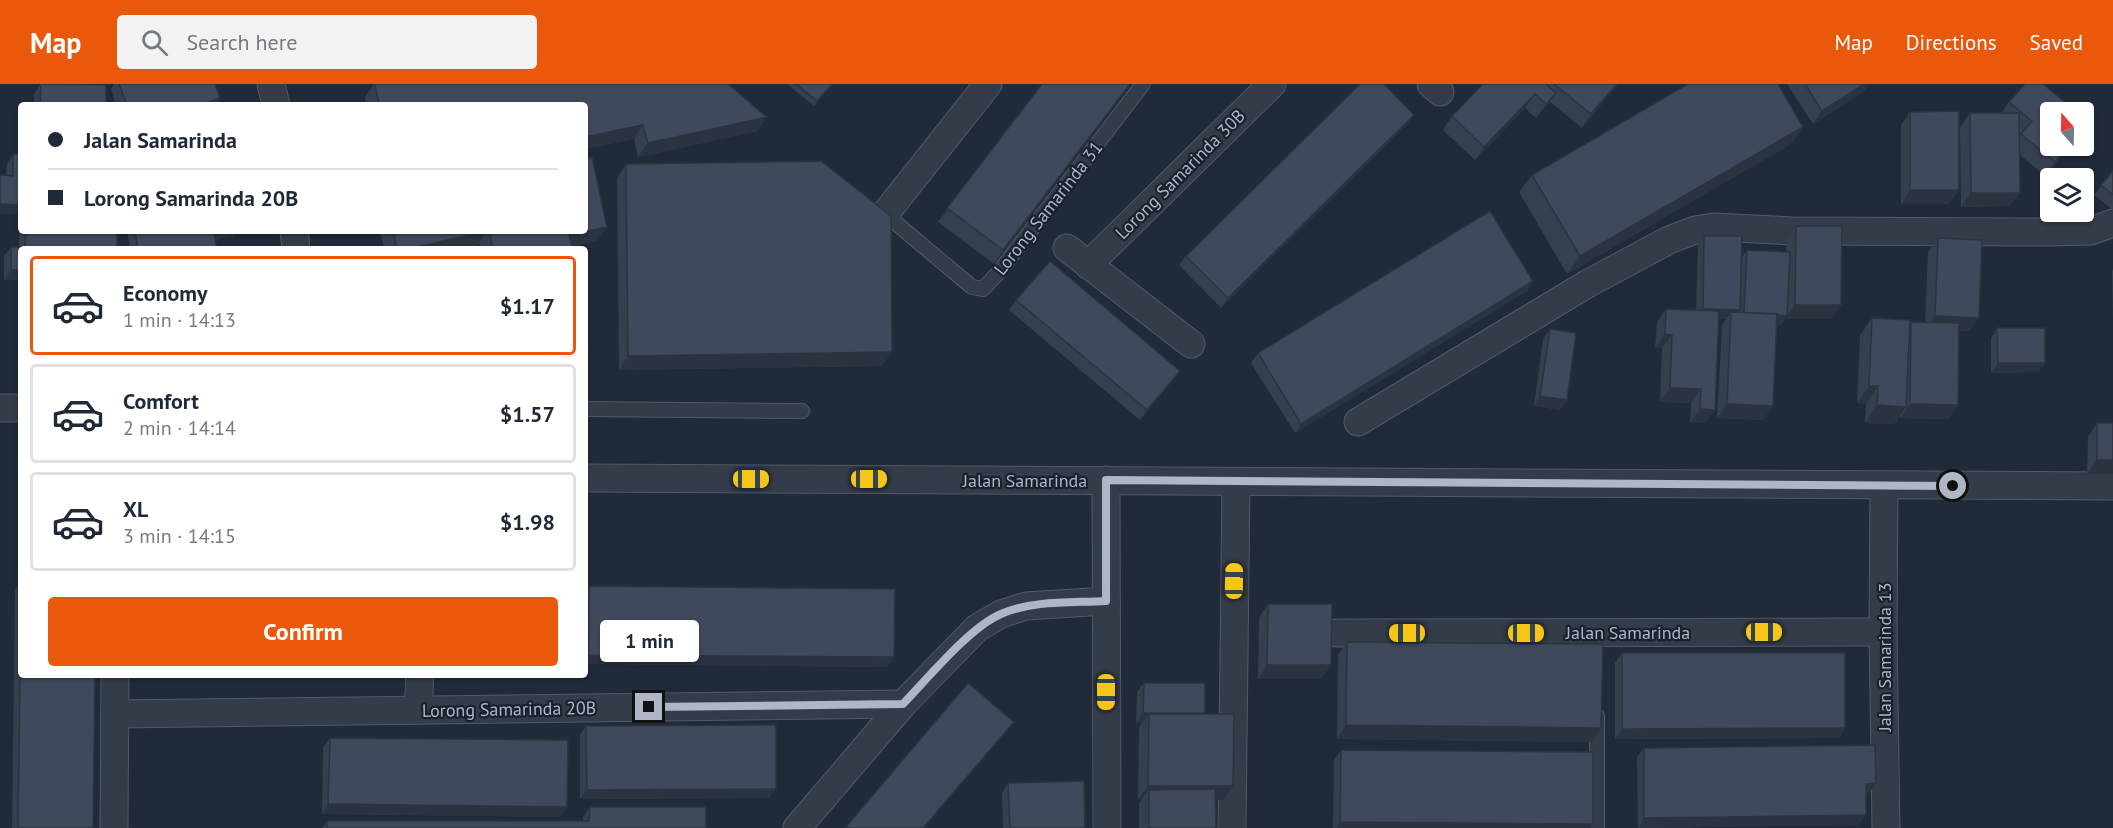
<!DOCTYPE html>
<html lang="en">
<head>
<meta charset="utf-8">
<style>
	body { margin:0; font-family:"PT Sans",sans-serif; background:#f2f2f3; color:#1f2937; height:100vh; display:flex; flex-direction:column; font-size:22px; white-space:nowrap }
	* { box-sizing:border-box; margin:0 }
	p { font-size:20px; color:#747a83 }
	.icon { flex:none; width:33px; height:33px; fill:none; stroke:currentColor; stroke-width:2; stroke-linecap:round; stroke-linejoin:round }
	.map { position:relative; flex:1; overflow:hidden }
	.details { position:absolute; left:18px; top:162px; width:570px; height:432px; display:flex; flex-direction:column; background:#fff; border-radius:6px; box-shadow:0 2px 4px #0004 }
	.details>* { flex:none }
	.hud { position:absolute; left:18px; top:18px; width:570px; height:132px; border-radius:6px; box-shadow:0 2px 4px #0004; display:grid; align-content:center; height:132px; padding:0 30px; background:#fff }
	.needle { width:39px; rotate:340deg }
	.buttons { position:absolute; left:2040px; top:18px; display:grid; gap:12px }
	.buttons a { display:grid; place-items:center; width:54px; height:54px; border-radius:6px; background:#fff; box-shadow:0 2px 4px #0004; font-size:30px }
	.end { position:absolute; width:27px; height:27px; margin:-14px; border:8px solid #afb6c6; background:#111; box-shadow:0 0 0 3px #111 }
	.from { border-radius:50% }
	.bubble { position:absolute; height:42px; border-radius:6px; background:#fff; box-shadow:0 2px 4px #0004; font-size:20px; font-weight:700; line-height:42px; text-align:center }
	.car { position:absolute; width:18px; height:36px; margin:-18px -9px; border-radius:8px; box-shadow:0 0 4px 2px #0007; background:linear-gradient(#f5c518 24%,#345 0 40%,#f5c518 0 76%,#345 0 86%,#f5c518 0) }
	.hud b { display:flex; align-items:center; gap:21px; height:57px; font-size:22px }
	.hud b+b { border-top:2px solid #e0e1e3 }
	.hud i { width:15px; height:15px; background:#1f2937 }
	ul { padding:10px 0 0; list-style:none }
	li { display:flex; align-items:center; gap:18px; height:99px; margin:0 12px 9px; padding:0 18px; border:3px solid #e0e1e3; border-radius:6px }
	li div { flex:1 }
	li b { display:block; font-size:22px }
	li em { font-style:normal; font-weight:700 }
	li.on { border-color:#ea580c }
	li>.icon { width:54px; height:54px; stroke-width:1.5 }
	.button { display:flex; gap:12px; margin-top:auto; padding:12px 30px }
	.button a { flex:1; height:69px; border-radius:6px; background:#ea580c; color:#fff; font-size:24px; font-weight:700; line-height:69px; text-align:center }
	header { display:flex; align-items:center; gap:36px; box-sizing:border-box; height:84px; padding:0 30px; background:#ea580c; color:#fff }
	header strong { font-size:28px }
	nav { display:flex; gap:33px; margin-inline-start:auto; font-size:21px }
	.search { width:420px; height:54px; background:#f2f2f3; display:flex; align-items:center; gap:15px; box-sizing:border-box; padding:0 21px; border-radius:6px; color:#747a83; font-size:22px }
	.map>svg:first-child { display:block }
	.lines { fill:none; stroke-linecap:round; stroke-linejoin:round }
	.service-casing { stroke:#525967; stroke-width:16 }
	.minor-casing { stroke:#525967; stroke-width:29 }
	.service { stroke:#343c49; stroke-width:14 }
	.minor { stroke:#343c49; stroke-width:27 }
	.wall { fill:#363f4e }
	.shaded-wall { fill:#2c3340 }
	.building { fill:#3f495b; stroke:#2c3340; stroke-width:1.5 }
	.route { stroke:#afb6c6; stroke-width:8 }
	.labels { text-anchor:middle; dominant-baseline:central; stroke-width:4.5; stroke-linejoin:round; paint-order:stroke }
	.street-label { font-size:18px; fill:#afb6c6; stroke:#1a212e }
</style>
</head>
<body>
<header>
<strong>Map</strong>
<div class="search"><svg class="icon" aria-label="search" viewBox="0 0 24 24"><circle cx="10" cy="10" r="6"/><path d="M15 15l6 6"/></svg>Search here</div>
<nav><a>Map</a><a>Directions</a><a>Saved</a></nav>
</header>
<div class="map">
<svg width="2113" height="744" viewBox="0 0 2113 744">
	<rect width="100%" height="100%" fill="#202a39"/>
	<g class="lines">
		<defs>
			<g id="service">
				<path d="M885,130L972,203L983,205L999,188L1143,0"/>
				<path d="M585,325L802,327"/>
				<path d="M1597,744V632"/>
			</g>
			<g id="minor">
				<path d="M271,0L276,21"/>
				<path d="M1431,0L1440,8"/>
				<path d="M885,130L988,0"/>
				<path d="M294,147L296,165"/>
				<path d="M1067,164L1191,260"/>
				<path d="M1088,181L1272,0"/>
				<path d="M0,324H21"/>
				<path d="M1358,338L1587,200L1669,156L1695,146L1714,143L1793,147L2047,148L2091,147L2113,139"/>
				<path d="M585,394L2113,402"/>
				<path d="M1106,396L1107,744"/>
				<path d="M1884,401L1883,548L1886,744"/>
				<path d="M1336,549L1883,548"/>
				<path d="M418,626L420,591"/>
				<path d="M115,630L903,620"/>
				<path d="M114,744L115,591"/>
				<path d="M797,744L903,620L977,544L1001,530L1026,522L1106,517"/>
				<path d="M1232,744L1236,398"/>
			</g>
		</defs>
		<use href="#service" class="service-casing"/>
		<use href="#minor" class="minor-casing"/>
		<use href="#service" class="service"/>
		<use href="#minor" class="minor"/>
	</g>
	<g class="wall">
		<path d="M41,0L106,21H34V10Z"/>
		<path d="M114,0H215L220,14L215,21H116L111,5Z"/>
		<path d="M374,0H728L758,47L638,73L634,55L585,65V21H366L365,13Z"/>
		<path d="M787,0H833L814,22Z"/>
		<path d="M1042,0H1131L994,180L938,138Z"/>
		<path d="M1483,0H1618L1582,44L1550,18L1536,34L1525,24L1475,76L1443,46L1452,32Z"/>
		<path d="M1787,0H1869L1863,8L1813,40Z"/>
		<path d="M2025,0L2050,62H2071L2045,92L2020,71L2010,122L1961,123L1960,43L1970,29H2001L2009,18Z"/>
		<path d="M1910,28L1959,106L1949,120H1901V41Z"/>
		<path d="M1414,31L1407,40L1221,224L1179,181L1186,172Z"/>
		<path d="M1803,43L1791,60L1567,190L1519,108L1532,91Z"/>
		<path d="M13,70H21V130H0V91L6,92L7,80Z"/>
		<path d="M626,80L882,282L619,286L617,94Z"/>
		<path d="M2113,87V126L2094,111Z"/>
		<path d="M1796,142L1831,235H1785L1786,234L1781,241H1777L1773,322L1763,336L1717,334L1722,242L1726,235H1719L1715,326L1705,339H1690L1691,319L1660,318L1662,264H1655L1657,238L1666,225L1696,226L1698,161L1704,152L1741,175L1747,166L1786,168L1787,156Z"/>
		<path d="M607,143L597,157L572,162L573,165H481L479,159L478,161L459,165H384L380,147H585Z"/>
		<path d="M21,144V147H117L21,196H4V172L11,163H19V147Z"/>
		<path d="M127,147H236L232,153L215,156L217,165H130Z"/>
		<path d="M1938,154L1979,234L1969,247H1959L1958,321L1948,335L1900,334V331L1894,340L1865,339L1866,320L1857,319L1860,251L1872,234L1910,240L1911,238L1925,239L1928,168Z"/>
		<path d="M2113,185V235L2112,187Z"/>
		<path d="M1533,197L1527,207L1295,349L1251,279L1258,269Z"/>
		<path d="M1016,216L1173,296L1140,336L1009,226Z"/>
		<path d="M1997,244L2045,279L2038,288L1991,289V254Z"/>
		<path d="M1550,245L1567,316L1560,326L1534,322L1543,255Z"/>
		<path d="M2097,339L2113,390H2087L2088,353Z"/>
		<path d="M21,497L93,744H12L15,506Z"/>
		<path d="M589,502L894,573L887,583L585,580V507Z"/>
		<path d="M1268,520L1331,581L1321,595H1258L1259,534Z"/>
		<path d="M1347,558L1592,658L1337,655L1338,571Z"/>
		<path d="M1622,569L1845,644L1839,654L1615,655V579Z"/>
		<path d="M1144,599L1205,629L1223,716H1215L1216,744H1139V720L1142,715H1138L1139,644L1142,639H1136L1137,608Z"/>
		<path d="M586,642L769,714L580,715V651Z"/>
		<path d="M330,654L567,723L560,733L322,730L323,663Z"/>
		<path d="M1644,664L1869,709H1866L1859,741L1638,744L1637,673Z"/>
		<path d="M1341,666L1590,744H1333L1334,676Z"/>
		<path d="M1008,699L1085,744H1003L1002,709Z"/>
		<path d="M590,723L706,744H322L327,737H583V733Z"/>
	</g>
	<g class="shaded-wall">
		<path d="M1130,0H1131L994,180L1003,166Z"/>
		<path d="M1617,0H1618L1582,44L1591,30Z"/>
		<path d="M1864,0H1869L1863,8L1813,40L1822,27Z"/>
		<path d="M1556,9L1546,23L1536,34L1546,20Z"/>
		<path d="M1535,10L1525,24L1475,76L1484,63Z"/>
		<path d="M220,14L215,21H200Z"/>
		<path d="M1414,31L1407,40L1221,224L1228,214Z"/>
		<path d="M767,33L758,47L638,73L648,59Z"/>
		<path d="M643,41L634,55L585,65V53Z"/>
		<path d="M1803,43L1791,60L1567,190L1580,172Z"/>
		<path d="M2069,62H2071L2045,92L2055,78Z"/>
		<path d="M1910,106H1959L1949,120H1901Z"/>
		<path d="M1971,109H2020L2010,122L1961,123Z"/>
		<path d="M0,120L21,121V130H0Z"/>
		<path d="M607,143L597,157L560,165L569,151Z"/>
		<path d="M219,147H236L232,153L207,158L214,148Z"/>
		<path d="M487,147L478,161L459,165H408Z"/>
		<path d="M11,186H21V196H4Z"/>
		<path d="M1533,197L1527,207L1295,349L1301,340Z"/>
		<path d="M1795,221H1841L1831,235H1785Z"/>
		<path d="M1703,225L1740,226L1734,235L1731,228L1726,235H1696Z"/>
		<path d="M1744,229L1787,232L1781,241L1737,239Z"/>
		<path d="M1935,232L1979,234L1969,247L1925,246Z"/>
		<path d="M1665,250L1672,251L1662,264H1655Z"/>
		<path d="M892,268L882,282L619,286L628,272Z"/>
		<path d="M1998,279H2045L2038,288L1991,289Z"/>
		<path d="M1180,287L1173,296L1140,336L1147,326Z"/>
		<path d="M1869,302H1878L1866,320L1857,319Z"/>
		<path d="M1670,304L1701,305L1691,319L1660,318Z"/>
		<path d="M1540,312L1567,316L1560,326L1534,322Z"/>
		<path d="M1727,320L1773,322L1763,336L1717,334Z"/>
		<path d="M1910,320L1958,321L1948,335L1900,334Z"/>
		<path d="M1877,321L1906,323L1894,340L1865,339Z"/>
		<path d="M1700,325L1715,326L1705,339H1690Z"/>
		<path d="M2097,376H2113V390H2087Z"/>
		<path d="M588,571L894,573L887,583L585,580V575Z"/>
		<path d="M1267,581H1331L1321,595H1258Z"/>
		<path d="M1143,629H1205L1149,630L1142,639H1136Z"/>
		<path d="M1014,638L1007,647L924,744H923Z"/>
		<path d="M1346,641L1601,644L1592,658L1337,655Z"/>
		<path d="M1845,644L1839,654L1615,655L1622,645Z"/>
		<path d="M1876,699L1869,709H1859L1866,700Z"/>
		<path d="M1148,702H1233L1223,716H1149V706L1142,715H1138Z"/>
		<path d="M776,705L769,714L580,715L587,706Z"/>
		<path d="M328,720L567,723L560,733L322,730Z"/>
		<path d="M1866,731L1859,741L1638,744L1644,734Z"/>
		<path d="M1340,738L1593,740L1590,744H1336Z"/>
	</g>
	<g class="building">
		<path d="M41,0L106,1V21H40Z"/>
		<path d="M119,0H215L220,14L200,21H127Z"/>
		<path d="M375,0H728L767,33L648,59L643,41L585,53V21H379Z"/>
		<path d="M796,0H832L817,17Z"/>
		<path d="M1042,0H1130L1003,166L947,124Z"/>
		<path d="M1360,0H1384L1414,31L1228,214L1186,172Z"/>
		<path d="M1483,0H1546L1556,9L1546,20L1535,10L1484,63L1452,32Z"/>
		<path d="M1554,0H1617L1591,30Z"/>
		<path d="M1688,0H1778L1803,43L1580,172L1532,91Z"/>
		<path d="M1805,0H1864L1822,27Z"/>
		<path d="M2025,0H2043L2077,28H2050V62H2069L2055,78L2021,50L2032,37L2009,18Z"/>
		<path d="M1959,27V106H1910V28Z"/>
		<path d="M1970,29H2019L2020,109H1971Z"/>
		<path d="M2084,34L2089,39L2084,45Z"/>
		<path d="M13,70H21V121L0,120V91L13,92Z"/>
		<path d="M592,73L607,143L569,151L573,165H493L489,147H585V75Z"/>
		<path d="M821,77L891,132L892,268L628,272L626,80Z"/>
		<path d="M2113,87V111L2101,101Z"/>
		<path d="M1490,127L1533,197L1301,340L1258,269Z"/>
		<path d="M1796,142H1842L1841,221H1795Z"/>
		<path d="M26,147H117V165H21V186H11V163H25Z"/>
		<path d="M135,147H219L214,148L217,165H138Z"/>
		<path d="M393,147H487L408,165H397Z"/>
		<path d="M1704,152H1742L1740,226L1703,225Z"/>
		<path d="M1938,154L1982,156L1979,234L1935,232Z"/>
		<path d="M1747,166L1790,168L1787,232L1777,231V230L1744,229Z"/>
		<path d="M1050,177L1180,287L1147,326L1016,216Z"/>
		<path d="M1666,225L1719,227L1715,326L1700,325L1701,305L1670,304L1672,251L1665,250Z"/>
		<path d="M1731,228L1777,230L1773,322L1727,320Z"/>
		<path d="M1872,234L1910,236L1906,323L1877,321L1878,302H1869Z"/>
		<path d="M1911,238L1959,239L1958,321L1910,320Z"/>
		<path d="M1997,244H2045V279H1998Z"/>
		<path d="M1550,245L1576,249L1567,316L1540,312Z"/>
		<rect x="2097" y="339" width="16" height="37"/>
		<path d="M589,502L895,505L894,573L588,571Z"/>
		<path d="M21,519V591H95L93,744H18Z"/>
		<path d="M1268,520H1332L1331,581H1267Z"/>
		<path d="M1347,558L1603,560L1601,644L1346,641Z"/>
		<path d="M1622,569H1845V644L1622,645Z"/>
		<path d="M968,599L1014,638L923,744H845Z"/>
		<path d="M1144,599H1205V629H1143Z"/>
		<path d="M1149,630H1234L1233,702H1148Z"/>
		<path d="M776,641V705L587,706L586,642Z"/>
		<path d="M330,654L568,656L567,723L328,720Z"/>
		<path d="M1875,661L1876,699L1866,700V731L1644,734V664Z"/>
		<path d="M1341,666L1593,668V740L1340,738Z"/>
		<path d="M1084,697L1085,744H1010L1008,699Z"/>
		<path d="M1215,705L1216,744H1149V706Z"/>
		<path d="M590,723H706V744H327V737H589Z"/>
	</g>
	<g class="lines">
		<path class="route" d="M649,623L903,620C928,594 970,543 1001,530C1033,516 1072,519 1106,517V396L1953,402"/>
	</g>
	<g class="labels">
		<g class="street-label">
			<text transform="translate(1180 90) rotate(-45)">Lorong Samarinda 30B</text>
			<text transform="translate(1048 124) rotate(-52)">Lorong Samarinda 31</text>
			<text x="1025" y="396">Jalan Samarinda</text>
			<text x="1628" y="548">Jalan Samarinda</text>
			<text transform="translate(1884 573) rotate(-90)">Jalan Samarinda 13</text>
			<text transform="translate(509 625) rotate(-1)">Lorong Samarinda 20B</text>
		</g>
	</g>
</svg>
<div class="buttons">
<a><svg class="needle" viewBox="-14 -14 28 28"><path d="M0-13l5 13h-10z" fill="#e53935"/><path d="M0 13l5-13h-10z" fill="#747a83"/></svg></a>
<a><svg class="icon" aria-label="layers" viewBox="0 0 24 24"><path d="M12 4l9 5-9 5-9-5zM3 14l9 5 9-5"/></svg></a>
</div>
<i class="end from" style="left:1953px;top:402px"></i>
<i class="end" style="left:649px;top:623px"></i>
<div class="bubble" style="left:600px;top:536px;width:99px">1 min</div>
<i class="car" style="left:751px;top:395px;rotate:90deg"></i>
<i class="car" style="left:869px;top:395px;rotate:90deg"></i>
<i class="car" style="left:1234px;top:497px;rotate:1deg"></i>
<i class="car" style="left:1764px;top:548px;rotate:90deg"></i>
<i class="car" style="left:1407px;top:549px;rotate:270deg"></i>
<i class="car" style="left:1526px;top:549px;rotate:90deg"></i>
<i class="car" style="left:1106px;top:608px;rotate:180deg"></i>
<div class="hud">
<b><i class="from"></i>Jalan Samarinda</b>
<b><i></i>Lorong Samarinda 20B</b>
</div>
<section class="details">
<ul>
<li class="on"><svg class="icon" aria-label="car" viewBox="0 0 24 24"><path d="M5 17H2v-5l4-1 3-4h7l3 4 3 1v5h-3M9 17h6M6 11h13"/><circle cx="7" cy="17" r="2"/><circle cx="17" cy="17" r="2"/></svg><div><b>Economy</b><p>1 min · 14:13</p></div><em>$1.17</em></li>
<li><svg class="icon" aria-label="car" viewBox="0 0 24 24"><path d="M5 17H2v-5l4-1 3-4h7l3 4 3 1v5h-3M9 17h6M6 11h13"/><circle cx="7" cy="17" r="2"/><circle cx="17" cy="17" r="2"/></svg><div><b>Comfort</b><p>2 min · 14:14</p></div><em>$1.57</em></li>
<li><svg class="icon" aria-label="car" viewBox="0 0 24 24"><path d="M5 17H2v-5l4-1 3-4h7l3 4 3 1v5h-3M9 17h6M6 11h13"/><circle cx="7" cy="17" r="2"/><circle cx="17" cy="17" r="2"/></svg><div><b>XL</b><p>3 min · 14:15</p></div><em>$1.98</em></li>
</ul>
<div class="button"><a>Confirm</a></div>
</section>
</div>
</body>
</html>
